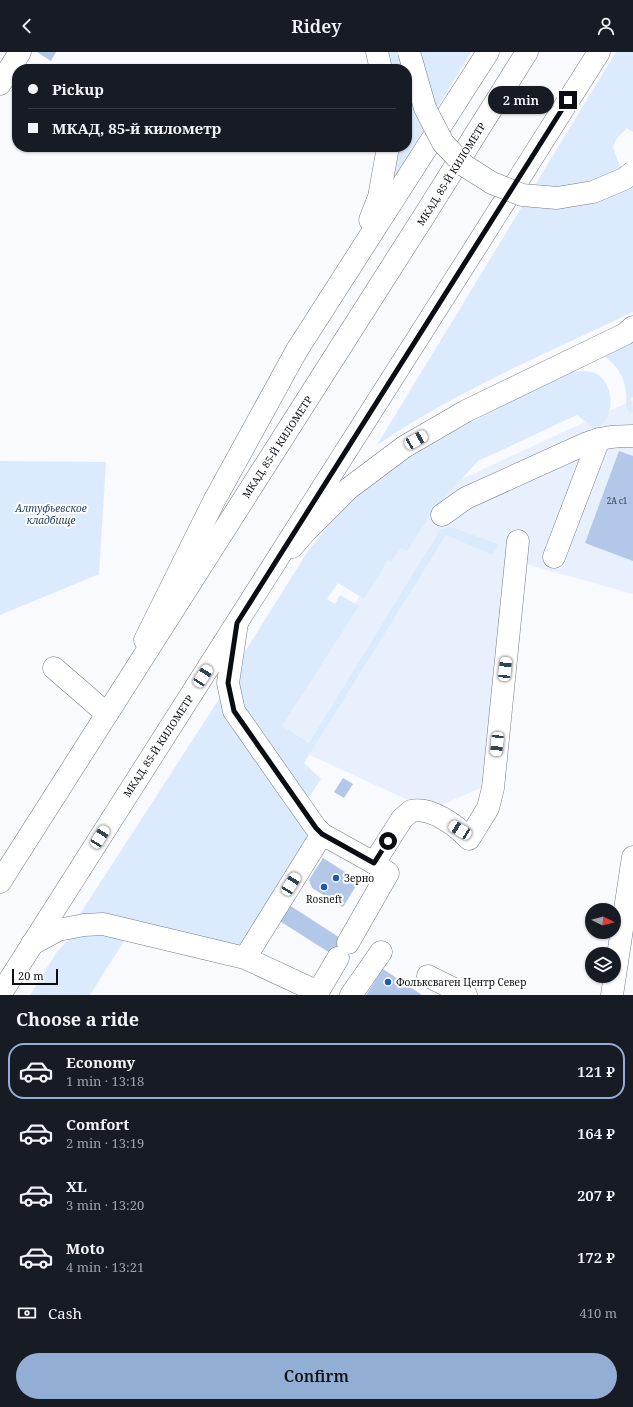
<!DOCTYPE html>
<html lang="en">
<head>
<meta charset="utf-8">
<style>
	body { margin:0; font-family:"Noto Serif",serif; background:#20242c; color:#f1f3f6; height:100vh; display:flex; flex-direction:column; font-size:15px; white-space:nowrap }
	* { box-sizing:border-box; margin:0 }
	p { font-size:13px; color:#9ea1a6 }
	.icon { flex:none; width:22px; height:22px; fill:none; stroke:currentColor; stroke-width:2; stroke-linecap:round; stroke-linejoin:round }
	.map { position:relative; height:943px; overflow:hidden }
	.details { display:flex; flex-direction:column; background:#171b24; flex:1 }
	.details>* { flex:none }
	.guide { position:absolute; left:12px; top:12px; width:400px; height:88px; border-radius:16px; box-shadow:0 1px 3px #0004; display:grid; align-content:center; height:88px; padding:0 16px; background:#171b24 }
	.needle { width:26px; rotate:96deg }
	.tools { position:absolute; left:585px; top:851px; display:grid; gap:8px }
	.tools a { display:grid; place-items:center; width:36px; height:36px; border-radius:50%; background:#171b24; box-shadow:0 1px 3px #0004; font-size:20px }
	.scale { position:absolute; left:12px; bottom:10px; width:46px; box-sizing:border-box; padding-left:4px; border:2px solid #0a0d11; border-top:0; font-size:11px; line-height:14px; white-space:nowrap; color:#0a0d11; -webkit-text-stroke:3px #fff; paint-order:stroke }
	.end { position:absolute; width:18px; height:18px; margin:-9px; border:5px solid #0a0d11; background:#fff; box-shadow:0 0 0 2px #fff }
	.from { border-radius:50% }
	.bubble { position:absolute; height:28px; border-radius:14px; background:#171b24; box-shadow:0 1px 3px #0004; font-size:13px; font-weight:600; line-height:28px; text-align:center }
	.car { position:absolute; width:12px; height:24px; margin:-12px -6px; border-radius:5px; box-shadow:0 0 3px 1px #0007; background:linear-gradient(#fff 24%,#345 0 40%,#fff 0 76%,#345 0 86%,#fff 0) }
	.guide b { display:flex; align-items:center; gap:14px; height:38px; font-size:15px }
	.guide b+b { border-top:1px solid #363941 }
	.guide i { width:10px; height:10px; background:#f1f3f6 }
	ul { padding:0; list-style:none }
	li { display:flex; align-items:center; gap:12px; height:56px; margin:0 8px 6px; padding:0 8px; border:2px solid transparent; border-radius:16px }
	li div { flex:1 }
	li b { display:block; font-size:15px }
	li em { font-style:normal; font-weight:600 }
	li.active { border-color:#93aed4 }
	li>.icon { width:36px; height:36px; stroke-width:1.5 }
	h2 { padding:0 16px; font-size:18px; line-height:48px }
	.pay { display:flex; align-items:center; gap:10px; height:44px; padding:0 16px; font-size:15px }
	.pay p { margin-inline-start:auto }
	.button { display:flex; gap:8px; margin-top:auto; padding:8px 16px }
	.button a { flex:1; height:46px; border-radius:24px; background:#93aed4; color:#111; font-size:16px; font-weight:600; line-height:46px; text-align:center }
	header { display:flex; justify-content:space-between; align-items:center; height:52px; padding:0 16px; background:#171b24; font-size:18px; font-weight:600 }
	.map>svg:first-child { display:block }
	.built { fill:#e8f0fd }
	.green { fill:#dceafe }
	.building { fill:#b3c8e8 }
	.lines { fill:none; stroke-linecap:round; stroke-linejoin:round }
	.minor-casing { stroke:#757d8a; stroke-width:23 }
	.major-casing { stroke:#757d8a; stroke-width:23 }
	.highway-casing { stroke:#757d8a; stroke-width:23 }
	.minor { stroke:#fff; stroke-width:22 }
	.major { stroke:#fff; stroke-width:22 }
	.highway { stroke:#fff; stroke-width:22 }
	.major-bridge-casing { stroke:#757d8a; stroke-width:23; stroke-linecap:butt }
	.major-bridge { stroke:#fff; stroke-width:22 }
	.route { stroke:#0a0d11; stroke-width:5 }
	.poi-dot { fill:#2059ab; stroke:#fff; stroke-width:1.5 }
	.labels { text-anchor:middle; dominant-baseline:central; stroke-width:4; stroke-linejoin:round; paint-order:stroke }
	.number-label { font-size:8px; fill:#343c47 }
	.street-label { font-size:10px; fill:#0a0d11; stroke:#fff }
	.park-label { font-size:10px; font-style:italic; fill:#233f69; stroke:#fff }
	.poi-label { font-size:10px; fill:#0a0d11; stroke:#fff; text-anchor:start }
</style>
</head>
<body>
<header><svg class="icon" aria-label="back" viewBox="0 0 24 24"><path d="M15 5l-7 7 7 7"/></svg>Ridey<svg class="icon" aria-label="person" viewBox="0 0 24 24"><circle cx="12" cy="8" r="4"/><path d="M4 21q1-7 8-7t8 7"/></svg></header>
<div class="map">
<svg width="633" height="943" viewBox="0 0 633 943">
	<rect width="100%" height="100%" fill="#f8fafd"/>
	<path class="built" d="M633,348V542L522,511L485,734L430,758L266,683L429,442Z"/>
	<g class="green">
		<path d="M389,0H471L394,127L398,95H407V17H391Z"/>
		<path d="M616,0H633V80L627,76L617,86L613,95L619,112L633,127V260C547,301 456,339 377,393Z"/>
		<path d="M633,283V345L631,346L633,360L630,361C624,353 627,350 626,341C625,325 616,312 604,304Z"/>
		<path d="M582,319C586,319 591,319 595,321C609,327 614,349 608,363C606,369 600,373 595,377L577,363L478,409L435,456L407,499L401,496L391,510L388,508L364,547L338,531L327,547L335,552L340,543L359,554L282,674L309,691L440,478L451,475L498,492L493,503L446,483L304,711L321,727L307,748L242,656L236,614L308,499L341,457L370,431L420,397L567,320Z"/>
		<path d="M0,409L106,410L99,522L0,563Z"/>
		<path d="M223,641L306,778L307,786L241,894L232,895L103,864L80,862Z"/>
		<path d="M92,878L129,881L90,943H30L57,900L68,888Z"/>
	</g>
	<g class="building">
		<path d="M37,0H56L51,9Z"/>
		<path d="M619,399L633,404V509L585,491Z"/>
		<path d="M343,726L353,732L344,746L334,740Z"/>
		<path d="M323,806L359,829L343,855L312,836L309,828Z"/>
		<path d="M283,849L354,895L344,910L272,864Z"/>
		<path d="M383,917L422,943H366Z"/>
	</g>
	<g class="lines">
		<defs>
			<g id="minor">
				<path d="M0,32L20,0"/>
				<path d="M442,463L466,446L585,392C603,385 614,384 633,384"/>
				<path d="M554,505L599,387"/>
				<path d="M237,571L228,631L234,659L316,776L322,782L374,811L388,821L348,891"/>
				<path d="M54,616L107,662"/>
				<path d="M374,811L402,767L411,759C430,754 456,773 469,787L488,756L493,736L518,489"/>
				<path d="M32,892L58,878L84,873L103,872L245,906L318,940L338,906"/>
				<path d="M245,906L322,782"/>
				<path d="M428,924L466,943"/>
				<path d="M351,943L381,900"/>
				<path d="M612,943L633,805"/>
			</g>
			<g id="major">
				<path d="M377,0L381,17"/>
				<path d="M370,168L379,145L388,95"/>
				<path d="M292,495L306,479L348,437L404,395L466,359L625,282L633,275"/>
				<path d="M145,588L214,449L297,298L488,0"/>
			</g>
			<g id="highway">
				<path d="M0,830L426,161L527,0"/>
				<path d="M0,943L477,193L599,0"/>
			</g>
		</defs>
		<use href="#minor" class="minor-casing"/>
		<use href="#major" class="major-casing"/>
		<use href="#highway" class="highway-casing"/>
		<use href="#minor" class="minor"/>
		<use href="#major" class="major"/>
		<use href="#highway" class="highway"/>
		<defs>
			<path id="major-bridge" d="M409,0L425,56L443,91L465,114L492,131L522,143L557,146L593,140L624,127L633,120"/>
		</defs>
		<use href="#major-bridge" class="major-bridge-casing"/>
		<use href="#major-bridge" class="major-bridge"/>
	</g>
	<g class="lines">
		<path class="route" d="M388,789L374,811L322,782L316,776L234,659L228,631L237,571L568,48"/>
	</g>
	<g class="poi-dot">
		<circle cx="336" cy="826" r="4"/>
		<circle cx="324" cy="835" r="4"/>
		<circle cx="388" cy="930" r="4"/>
	</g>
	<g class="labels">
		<g class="number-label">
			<text x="617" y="448">2А с1</text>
		</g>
		<g class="street-label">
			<text transform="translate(451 122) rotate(-58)">МКАД, 85-Й КИЛОМЕТР</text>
			<text transform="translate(277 395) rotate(-57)">МКАД, 85-Й КИЛОМЕТР</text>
			<text transform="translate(158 694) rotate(-57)">МКАД, 85-Й КИЛОМЕТР</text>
		</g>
		<g class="park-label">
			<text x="51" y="456">Алтуфьевское<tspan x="51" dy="12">кладбище</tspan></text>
		</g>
		<g class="poi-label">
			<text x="344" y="826">Зерно</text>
			<text x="324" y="847" text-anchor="middle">Rosneft</text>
			<text x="396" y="930">Фольксваген Центр Север</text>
		</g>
	</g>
</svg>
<div class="tools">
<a><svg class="needle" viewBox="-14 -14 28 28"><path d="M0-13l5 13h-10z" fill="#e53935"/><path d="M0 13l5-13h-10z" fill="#9ea1a6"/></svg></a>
<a><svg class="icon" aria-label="layers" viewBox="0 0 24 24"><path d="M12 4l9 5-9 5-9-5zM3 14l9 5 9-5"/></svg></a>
</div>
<div class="scale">20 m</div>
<i class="end from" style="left:388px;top:789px"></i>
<i class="end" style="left:568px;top:48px"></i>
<div class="bubble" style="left:488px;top:34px;width:66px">2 min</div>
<i class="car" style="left:416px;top:388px;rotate:60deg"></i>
<i class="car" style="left:505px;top:617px;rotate:6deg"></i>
<i class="car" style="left:203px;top:624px;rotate:33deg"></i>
<i class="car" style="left:497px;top:692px;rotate:186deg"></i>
<i class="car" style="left:460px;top:778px;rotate:301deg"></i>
<i class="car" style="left:100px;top:785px;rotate:32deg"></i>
<i class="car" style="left:291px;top:832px;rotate:32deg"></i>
<div class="guide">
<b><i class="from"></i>Pickup</b>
<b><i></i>МКАД, 85-й километр</b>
</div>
</div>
<section class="details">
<h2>Choose a ride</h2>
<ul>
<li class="active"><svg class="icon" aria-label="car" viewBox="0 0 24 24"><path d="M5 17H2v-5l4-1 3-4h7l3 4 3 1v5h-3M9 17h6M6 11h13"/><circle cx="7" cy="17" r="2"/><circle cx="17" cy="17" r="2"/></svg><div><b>Economy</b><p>1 min · 13:18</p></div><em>121 ₽</em></li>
<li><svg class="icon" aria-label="car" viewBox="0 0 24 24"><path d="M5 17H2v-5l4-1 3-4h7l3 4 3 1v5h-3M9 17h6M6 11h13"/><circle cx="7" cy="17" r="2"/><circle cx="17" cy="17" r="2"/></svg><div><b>Comfort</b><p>2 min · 13:19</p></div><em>164 ₽</em></li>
<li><svg class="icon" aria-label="car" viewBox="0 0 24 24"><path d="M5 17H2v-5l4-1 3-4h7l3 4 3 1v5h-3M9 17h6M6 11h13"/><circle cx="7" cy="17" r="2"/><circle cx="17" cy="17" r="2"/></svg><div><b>XL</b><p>3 min · 13:20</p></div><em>207 ₽</em></li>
<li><svg class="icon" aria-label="car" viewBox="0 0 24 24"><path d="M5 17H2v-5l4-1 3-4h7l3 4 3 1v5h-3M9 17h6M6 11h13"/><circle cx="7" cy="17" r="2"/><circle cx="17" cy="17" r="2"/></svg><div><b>Moto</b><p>4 min · 13:21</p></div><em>172 ₽</em></li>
</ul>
<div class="pay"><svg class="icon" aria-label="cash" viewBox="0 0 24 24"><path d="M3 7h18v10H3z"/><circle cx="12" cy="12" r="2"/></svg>Cash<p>410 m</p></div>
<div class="button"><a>Confirm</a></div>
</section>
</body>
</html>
